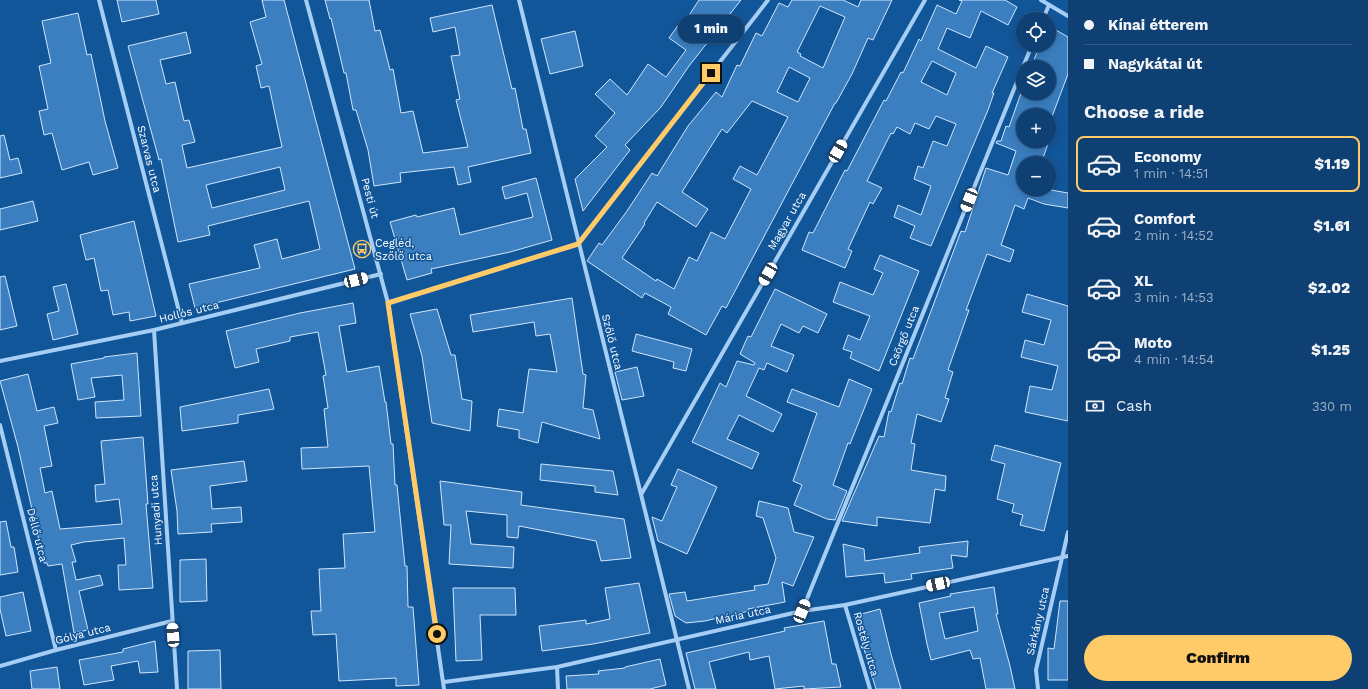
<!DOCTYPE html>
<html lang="en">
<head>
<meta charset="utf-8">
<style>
	body { margin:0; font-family:"Work Sans",sans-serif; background:#174779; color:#f1f3f6; height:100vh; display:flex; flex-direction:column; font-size:15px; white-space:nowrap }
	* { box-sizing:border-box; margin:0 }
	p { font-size:13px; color:#9bafc5 }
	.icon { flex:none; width:22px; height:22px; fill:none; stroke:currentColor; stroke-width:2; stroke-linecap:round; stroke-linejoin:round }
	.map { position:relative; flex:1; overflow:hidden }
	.side { display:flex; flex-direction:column; background:#0e4074; width:300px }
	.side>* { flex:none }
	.guide { display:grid; align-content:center; height:88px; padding:0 16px; background:#0e4074 }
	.buttons { position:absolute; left:1016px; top:12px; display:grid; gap:8px }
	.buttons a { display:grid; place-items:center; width:40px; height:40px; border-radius:50%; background:#0e4074; box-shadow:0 2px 10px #0003,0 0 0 1px #2e5986; font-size:20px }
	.end { position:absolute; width:18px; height:18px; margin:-9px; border:5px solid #ffca68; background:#111; box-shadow:0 0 0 2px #111 }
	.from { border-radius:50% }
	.bubble { position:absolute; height:28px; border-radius:14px; background:#0e4074; box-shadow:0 2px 10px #0003,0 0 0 1px #2e5986; font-size:13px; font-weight:800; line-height:28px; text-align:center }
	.car { position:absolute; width:12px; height:24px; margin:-12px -6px; border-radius:5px; box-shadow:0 0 3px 1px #0007; background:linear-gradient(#fff 24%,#345 0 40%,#fff 0 76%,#345 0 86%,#fff 0) }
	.guide b { display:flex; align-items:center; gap:14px; height:38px; font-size:15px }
	.guide b+b { border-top:1px solid #2e5986 }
	.guide i { width:10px; height:10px; background:#f1f3f6 }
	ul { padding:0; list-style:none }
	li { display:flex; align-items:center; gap:12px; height:56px; margin:0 8px 6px; padding:0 8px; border:2px solid transparent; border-radius:8px }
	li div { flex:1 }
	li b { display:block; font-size:15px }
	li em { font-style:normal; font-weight:800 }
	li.selected { border-color:#ffca68 }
	li>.icon { width:36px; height:36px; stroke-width:1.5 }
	h2 { padding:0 16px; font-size:18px; line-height:48px }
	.pay { display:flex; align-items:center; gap:10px; height:44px; padding:0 16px; font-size:15px }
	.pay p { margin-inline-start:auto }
	.cta { display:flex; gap:8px; margin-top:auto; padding:8px 16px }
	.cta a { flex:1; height:46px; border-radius:24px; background:#ffca68; color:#111; font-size:16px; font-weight:800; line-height:46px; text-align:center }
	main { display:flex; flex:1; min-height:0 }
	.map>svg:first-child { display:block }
	.building { fill:#3b7fc1; stroke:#cee6fd; fill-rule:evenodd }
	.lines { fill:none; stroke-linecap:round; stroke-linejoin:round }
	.minor { stroke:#a6cef4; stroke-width:4 }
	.route { stroke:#ffca68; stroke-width:5 }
	.labels { text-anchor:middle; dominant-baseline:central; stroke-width:3; stroke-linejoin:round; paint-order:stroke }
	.street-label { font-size:11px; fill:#fff; stroke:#12569a }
	.poi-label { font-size:11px; fill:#fff; stroke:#12569a; text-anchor:start }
</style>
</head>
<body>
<main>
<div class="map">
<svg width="1068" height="689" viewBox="0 0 1068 689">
	<rect width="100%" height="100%" fill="#12569a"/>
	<g class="building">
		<path d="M117,0H156L159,14L122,22Z"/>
		<path d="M262,0H284L355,269L195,308L189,284L260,268L254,245L277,239L282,259L320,249L309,201L208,226L210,235L178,242L161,159L159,160L128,46L186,32L191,53L160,60L166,84L175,82L184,121L189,120L195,142L182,145L187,168L282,147L269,86L261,88L256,66L262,64L250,22L266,17ZM280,167L285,190L212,208L206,185Z"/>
		<path d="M325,0H369L375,31L380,30L390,70L393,69L401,113L413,111L423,153L468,147L456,100L460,99L451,56L460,55L455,27L433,32L430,18L492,5L512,89L515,88L523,129H526L531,153L468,167L471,182L458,185L454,167L400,173L401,182L374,186L368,150L356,110H353L346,73H344L331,18L330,19Z"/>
		<path d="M699,0H741L689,66L661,107L625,145L630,150L583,211L575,179L607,147L595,136L615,113L595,94L610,79L627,95L648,64L666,77L686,50L669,38L679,24L682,26Z"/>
		<path d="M792,0H843L858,7L861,0H892L873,40L868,38L852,74L836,103H835L726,308L722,306L706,335L668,314L671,307L645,293L642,298L587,261L599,243L602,245L627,211L652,173L657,176L688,126L716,92L722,97L737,65L740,66L756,33L762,36L779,3L788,7ZM820,6L845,17L823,68L800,56L801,54L797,52ZM789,67L810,78L798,102L777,92ZM752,101L788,117L757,175L740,166L733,179L751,189L725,239L711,232L697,261L689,257L674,289L657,279L656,281L622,258L645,224L644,223L657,202L696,227L708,209L682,192L722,129L727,133Z"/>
		<path d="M959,0H1005L1017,7L1008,25L981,11L970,38L947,28L938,49L976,68L986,46L1008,57L992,93H994L988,110L931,246L910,238L915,226L894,217L898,205L921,215L931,186L914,179L918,166L923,168L933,141L947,146L956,124L936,116L929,129L915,123L910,134L897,127L893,134L891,133L867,181L882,188L873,204L870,202L848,249L852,251L845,268L802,250L809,232L813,233L845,170L847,171L884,100L886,101L901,72L903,73L919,39L921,41L937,5L956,14L962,1ZM932,61L956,73L947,95L921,82Z"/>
		<path d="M78,13L87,55L91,54L105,121L118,168L93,175L89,162L62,170L52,133L44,135L39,111L48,109L39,66L51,63L42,21Z"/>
		<path d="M1049,26L1068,37V74L1050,122H1049V115H1023V141H1049L1042,161L1034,159L1033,163H1023V189H1045L1068,193V208L1044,204L1028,198L1024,209L1015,205L1001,245L1014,250L1010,262L987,254L966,310H969L948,370L953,372L945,398L949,399L941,422L917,414L911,443L915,444L911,470L946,476L945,491L935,489L930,523L877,517V526L842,521L879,436L884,437L889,411L891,412L900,383L902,384L910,358L913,359L961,231L965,232L986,168L1008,175L1016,151L996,143L997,141H1001L1006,126L1009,127L1021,93H1049V67H1031L1040,45H1049Z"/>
		<path d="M575,31L583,66L550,74L541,39Z"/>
		<path d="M4,135L10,160L18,158L22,173L0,178V136Z"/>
		<path d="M536,178L552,240L510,252L431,269L432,273L407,280L390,222L416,215L417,217L454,208L460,235L533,217L527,193L505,199L502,187Z"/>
		<path d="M33,201L38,221L0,230V209Z"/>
		<path d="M134,221L156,316L130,321L129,312L113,315L108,290L101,291L94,258L86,260L80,235Z"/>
		<path d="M880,255L919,271L879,371L850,358L852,352L843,349L848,335L860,340L870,316L833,302L840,282L873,295L883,273L874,269Z"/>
		<path d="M5,276L17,326L0,330V277Z"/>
		<path d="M66,284L78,334L53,340L47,314L59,311L53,287Z"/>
		<path d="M775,289L827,314L818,333L803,326L799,333L781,324L771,346L794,355L787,372L767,363L764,370L759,368L746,396L782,414L773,432L739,415L727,439L759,453L752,469L692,442L720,383L726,387L737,361L754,365L755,363L740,354L748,336L751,337Z"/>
		<path d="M1027,294L1068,306V421L1025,412L1030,386L1052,390L1058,366L1021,357L1025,340L1044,345L1051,320L1022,312Z"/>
		<path d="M572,298L583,374L586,375L583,408L593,410L600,439L542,422L538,443L519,438V430L497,426L499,409L523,413L529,369L557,372L550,334L536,336L534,322L473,332L470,315Z"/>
		<path d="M353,303L356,323L339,326L347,372L379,366L385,402H386L391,444H393L395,485H397L405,566H407L408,607H413L419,685L396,686V678L339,681L336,634L313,635L311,611H321L319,569L345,568L343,534L375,532L369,466L302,469L301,448L328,447L324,409L328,408L323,376L326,375L318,332L290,337V341L256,349L259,362L235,368L226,331L300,313Z"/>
		<path d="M437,309L451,355H455L462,399L472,401L470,431L432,423L422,356L410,314Z"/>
		<path d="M636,334L692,349L686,371L673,368L674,362L632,351Z"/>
		<path d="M137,353L141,416L96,418L95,402L124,400L122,375L91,378L95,397L78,400L71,364L104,358V357Z"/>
		<path d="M637,367L644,396L622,400L615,372Z"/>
		<path d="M28,374L37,411L54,407L58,423L44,426L52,466L40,468L45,493L52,491L60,529L122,524L119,499L96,502L95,485L105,484L101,441L143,437L148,504H146L153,588L119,590L118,565H126L124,538L84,542L71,545L76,562H72L76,580L100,575L103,585L79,591L88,630L74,633L62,564L48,566L47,563H44L18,447L0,381Z"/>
		<path d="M849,379L872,389L850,444L848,443L833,485L847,491L835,520L827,519L794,505L802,485L793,481L817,413L787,402L792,389L839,407Z"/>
		<path d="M269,389L274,409L238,415V423L182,431L180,407Z"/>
		<path d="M995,445L1061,463L1044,531L1020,525L1023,515L1012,512L1014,504L997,499L1005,464L991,460Z"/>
		<path d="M244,461L247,481L210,486L212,509L241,507L242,522L211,524L212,532L178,534L177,511L171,470Z"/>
		<path d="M541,464L613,471L618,495L595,492V486L540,480Z"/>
		<path d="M678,469L717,487L687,554L658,541L652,517L662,521L677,487L671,485Z"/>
		<path d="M440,481L522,492L521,505L624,519L631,558L601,561L596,541L519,526L518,538L507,537V515L466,511L471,544L514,547L513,568L449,564L451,525H444Z"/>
		<path d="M759,501L788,508L794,532L814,537L793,586L782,582L785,602L748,609L749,611L705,621L686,623L675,616L669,594L685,592L687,601L755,590L754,586L768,584L776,558L763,518L756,516Z"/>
		<path d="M6,521L11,547H14L18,572L0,575V522Z"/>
		<path d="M968,541L967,557L951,555L953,568L911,574L912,579L885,583L884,573L846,577L843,544L864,549L865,561L920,553L919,547Z"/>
		<path d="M206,559L207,601L180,602V560Z"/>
		<path d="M639,583L650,633L593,644L542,651L539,626L586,620V624L610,619L605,588Z"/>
		<path d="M994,587L998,614H996L1010,666L1015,689H986L980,658L973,659L970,650L931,660L927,644L919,603L951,596L950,594ZM974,607L978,631L945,639L939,613Z"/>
		<path d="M453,588H515L516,615H480L482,660L456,661Z"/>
		<path d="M23,592L31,631L6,636L0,609V597Z"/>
		<path d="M1060,601H1068V680H1048V648L1054,649Z"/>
		<path d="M880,609L891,654L901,689H876L854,616Z"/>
		<path d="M824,621L832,664H836L841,687L804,689V686L775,689L769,656L750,660L749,652L709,662L716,689H695L686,653L785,631L784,628Z"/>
		<path d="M155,641L158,672L140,673L138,661L111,666L114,680L84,685L79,660L123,652V649Z"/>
		<path d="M220,650L221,689H188V651Z"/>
		<path d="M660,659L666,685L650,689H567L566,676L599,674L598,671L625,668V667Z"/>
		<path d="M57,667L60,689H32L30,671Z"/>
	</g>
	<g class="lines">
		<g class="minor">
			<path d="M99,0L182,323"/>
			<path d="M306,0L388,303L444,689"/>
			<path d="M519,0L689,689"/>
			<path d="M1041,0L1068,16"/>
			<path d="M1043,19L1049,5"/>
			<path d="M1023,67L1032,45"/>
			<path d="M388,303L578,244L768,0"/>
			<path d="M154,330L177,689"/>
			<path d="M0,361L154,330L381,274"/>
			<path d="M0,425L56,650"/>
			<path d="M642,493L925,0"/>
			<path d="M845,605L870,689"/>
			<path d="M802,611L1023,67"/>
			<path d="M0,666L56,650L172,621"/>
			<path d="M557,667L558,689"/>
			<path d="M444,682L557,667L802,611L845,605L1068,556"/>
			<path d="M1038,689L1036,670L1068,532"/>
		</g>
	</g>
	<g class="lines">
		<path class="route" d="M437,634L388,303L578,244L711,73"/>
	</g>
	<defs>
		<symbol id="bus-ring" viewBox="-11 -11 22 22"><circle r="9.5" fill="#12569a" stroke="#ffca68" stroke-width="1.5"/><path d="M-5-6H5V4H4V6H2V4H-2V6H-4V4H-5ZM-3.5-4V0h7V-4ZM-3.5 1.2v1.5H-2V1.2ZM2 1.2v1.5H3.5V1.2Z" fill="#ffca68"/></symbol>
	</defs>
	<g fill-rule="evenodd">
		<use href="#bus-ring" x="352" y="239" width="20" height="20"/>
	</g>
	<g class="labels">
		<g class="street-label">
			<text transform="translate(149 159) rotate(76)">Szarvas utca</text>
			<text transform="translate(370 198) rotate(75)">Pesti út</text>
			<text transform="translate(787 221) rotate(-60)">Magyar utca</text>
			<text transform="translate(189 312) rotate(-14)">Hollós utca</text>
			<text transform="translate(904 336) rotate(-68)">Csörgő utca</text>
			<text transform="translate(612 342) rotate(76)">Szőlő utca</text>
			<text transform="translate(156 510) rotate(-94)">Hunyadi utca</text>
			<text transform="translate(37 535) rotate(76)">Déllő utca</text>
			<text transform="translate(743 615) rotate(-12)">Mária utca</text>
			<text transform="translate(1038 621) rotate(-77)">Sárkány utca</text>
			<text transform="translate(83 634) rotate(-14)">Gólya utca</text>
			<text transform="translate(866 644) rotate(74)">Rostély utca</text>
		</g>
		<g class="poi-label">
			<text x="375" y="243">Cegléd,<tspan x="375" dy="13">Szőlő utca</tspan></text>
		</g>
	</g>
</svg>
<div class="buttons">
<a><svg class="icon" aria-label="locate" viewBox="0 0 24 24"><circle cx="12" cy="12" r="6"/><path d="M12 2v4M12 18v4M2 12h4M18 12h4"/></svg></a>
<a><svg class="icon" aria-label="layers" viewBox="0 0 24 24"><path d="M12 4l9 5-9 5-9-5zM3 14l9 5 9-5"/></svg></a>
<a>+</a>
<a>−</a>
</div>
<i class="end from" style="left:437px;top:634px"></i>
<i class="end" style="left:711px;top:73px"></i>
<div class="bubble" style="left:678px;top:15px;width:66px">1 min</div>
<i class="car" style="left:838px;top:151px;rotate:30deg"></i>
<i class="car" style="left:969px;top:200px;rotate:202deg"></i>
<i class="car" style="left:768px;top:274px;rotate:210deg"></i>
<i class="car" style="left:356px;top:280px;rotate:76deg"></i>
<i class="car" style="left:938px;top:584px;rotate:258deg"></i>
<i class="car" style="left:802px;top:611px;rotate:22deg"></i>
<i class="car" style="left:173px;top:635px;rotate:356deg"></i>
</div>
<section class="side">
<div class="guide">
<b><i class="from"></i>Kínai étterem</b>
<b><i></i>Nagykátai út</b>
</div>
<h2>Choose a ride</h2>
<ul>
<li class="selected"><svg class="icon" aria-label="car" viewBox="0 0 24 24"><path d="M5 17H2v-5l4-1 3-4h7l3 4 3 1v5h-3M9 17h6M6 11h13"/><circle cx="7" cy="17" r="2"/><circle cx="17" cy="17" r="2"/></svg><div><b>Economy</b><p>1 min · 14:51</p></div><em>$1.19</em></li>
<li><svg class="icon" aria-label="car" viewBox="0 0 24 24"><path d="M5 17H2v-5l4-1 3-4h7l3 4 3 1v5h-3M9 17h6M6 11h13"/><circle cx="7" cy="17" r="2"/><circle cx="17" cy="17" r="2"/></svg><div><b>Comfort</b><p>2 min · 14:52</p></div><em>$1.61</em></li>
<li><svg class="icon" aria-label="car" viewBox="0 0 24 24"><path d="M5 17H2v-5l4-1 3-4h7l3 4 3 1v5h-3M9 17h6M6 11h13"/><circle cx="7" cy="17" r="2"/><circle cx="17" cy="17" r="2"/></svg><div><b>XL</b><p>3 min · 14:53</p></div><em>$2.02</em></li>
<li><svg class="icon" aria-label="car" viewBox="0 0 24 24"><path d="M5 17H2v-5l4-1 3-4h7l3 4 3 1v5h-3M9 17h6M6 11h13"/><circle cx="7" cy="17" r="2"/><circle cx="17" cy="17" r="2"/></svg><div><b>Moto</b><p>4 min · 14:54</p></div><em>$1.25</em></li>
</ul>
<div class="pay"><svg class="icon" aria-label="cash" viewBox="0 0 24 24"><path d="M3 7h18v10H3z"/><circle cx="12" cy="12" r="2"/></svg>Cash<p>330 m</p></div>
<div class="cta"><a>Confirm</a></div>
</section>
</main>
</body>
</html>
